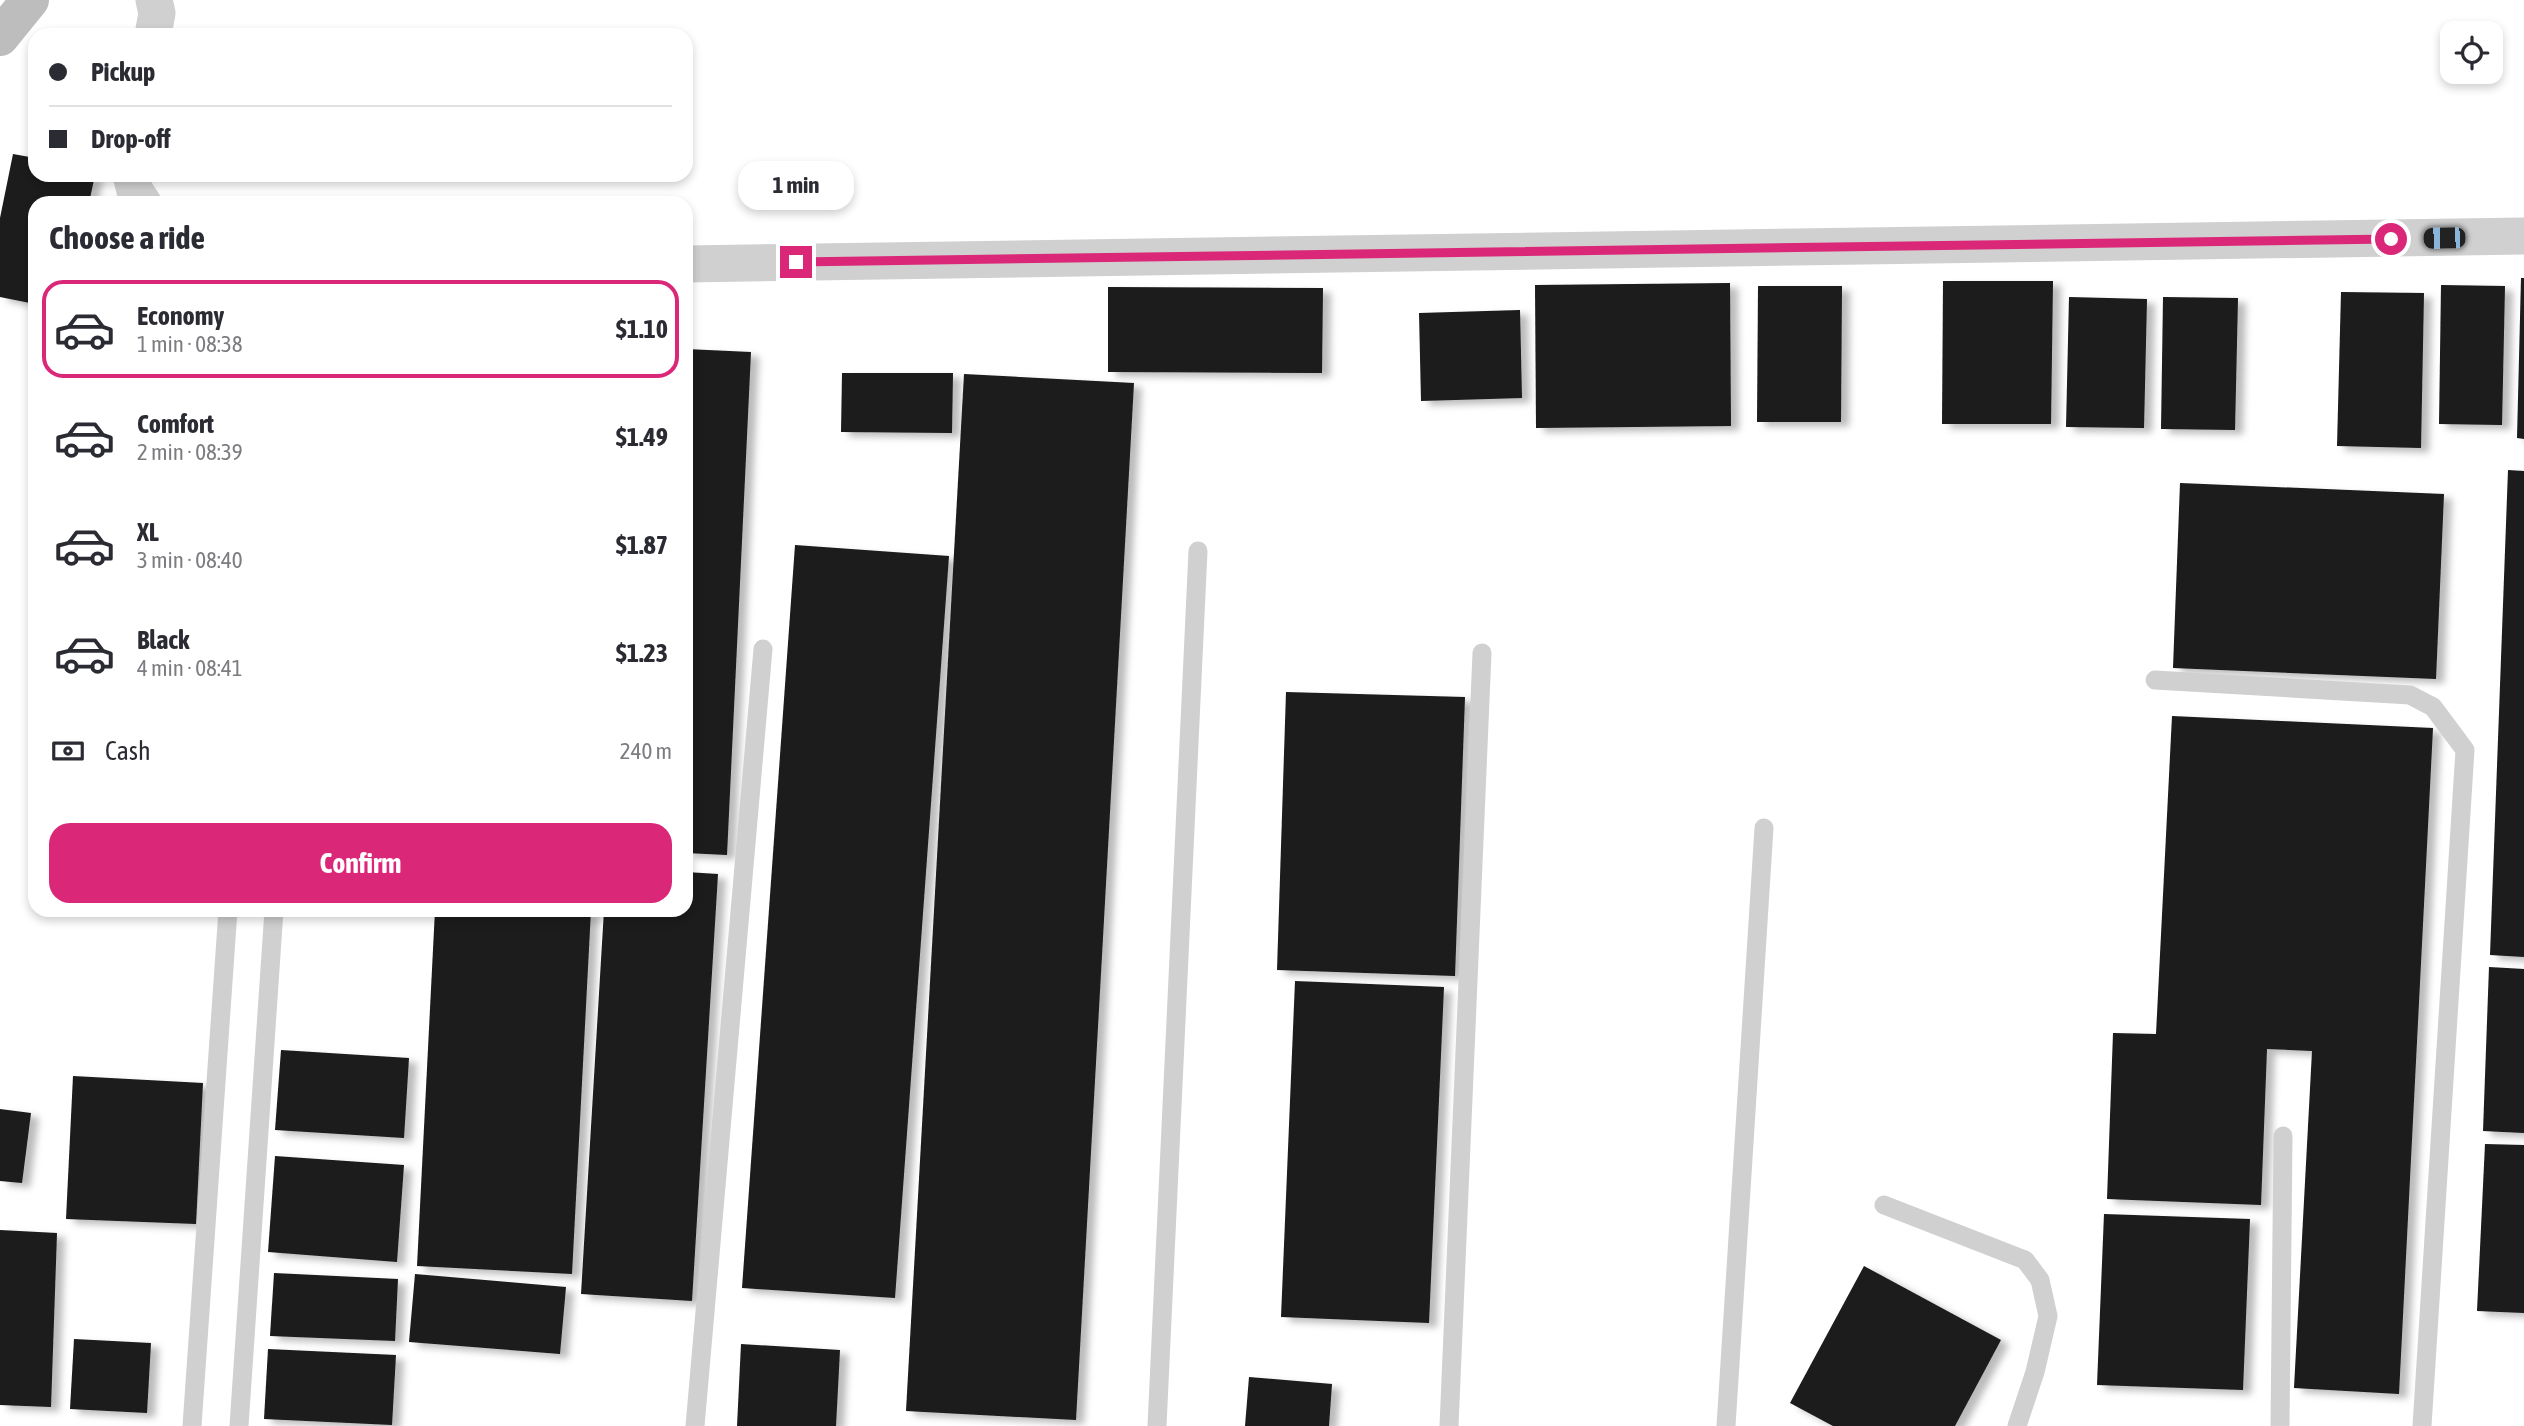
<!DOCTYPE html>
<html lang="en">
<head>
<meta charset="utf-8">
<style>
	body { margin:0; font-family:"Asap Condensed",sans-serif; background:#f7f7f7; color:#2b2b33; height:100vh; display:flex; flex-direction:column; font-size:26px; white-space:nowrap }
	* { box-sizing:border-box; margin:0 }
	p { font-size:23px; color:#7c7c81 }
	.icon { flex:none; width:38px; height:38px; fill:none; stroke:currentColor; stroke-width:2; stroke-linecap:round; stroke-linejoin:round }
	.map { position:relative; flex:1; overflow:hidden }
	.panel { position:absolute; left:28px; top:196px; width:665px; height:721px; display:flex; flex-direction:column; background:#fff; border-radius:21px; box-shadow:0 4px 10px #0003 }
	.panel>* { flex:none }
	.top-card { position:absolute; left:28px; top:28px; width:665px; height:154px; border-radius:21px; box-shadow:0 4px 10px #0003; display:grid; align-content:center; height:154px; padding:0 21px; background:#fff }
	.fabs { position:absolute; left:2440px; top:21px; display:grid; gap:14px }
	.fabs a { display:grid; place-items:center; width:63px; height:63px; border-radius:14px; background:#fff; box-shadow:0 4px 10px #0003; font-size:35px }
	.end { position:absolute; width:32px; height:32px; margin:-16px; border:9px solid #db2777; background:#fff; box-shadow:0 0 0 4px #fff }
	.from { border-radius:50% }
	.bubble { position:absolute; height:49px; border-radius:21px; background:#fff; box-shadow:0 4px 10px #0003; font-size:23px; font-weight:700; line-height:49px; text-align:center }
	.car { position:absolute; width:21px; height:42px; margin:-21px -10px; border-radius:9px; box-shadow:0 0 5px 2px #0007; background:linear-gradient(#222 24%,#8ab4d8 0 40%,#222 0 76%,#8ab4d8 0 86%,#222 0) }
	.top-card b { display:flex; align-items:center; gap:24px; height:66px; font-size:26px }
	.top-card b+b { border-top:2px solid #e1e1e2 }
	.top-card i { width:18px; height:18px; background:#2b2b33 }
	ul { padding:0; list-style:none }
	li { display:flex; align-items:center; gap:21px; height:98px; margin:0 14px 10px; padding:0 7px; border:4px solid transparent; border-radius:21px }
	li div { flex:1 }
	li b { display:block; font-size:26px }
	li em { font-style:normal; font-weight:700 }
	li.current { border-color:#db2777 }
	li>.icon { width:63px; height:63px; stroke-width:1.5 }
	h2 { padding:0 21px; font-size:32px; line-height:84px }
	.pay { display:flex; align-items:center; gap:18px; height:77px; padding:0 21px; font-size:26px }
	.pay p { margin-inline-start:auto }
	.button { display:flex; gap:14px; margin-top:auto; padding:14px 21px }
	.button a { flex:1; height:80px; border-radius:21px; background:#db2777; color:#fff; font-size:28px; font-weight:700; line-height:80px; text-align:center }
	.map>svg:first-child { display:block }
	.building { fill:#1a1a1a; filter:url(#shadow) }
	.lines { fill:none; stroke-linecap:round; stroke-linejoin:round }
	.lane { stroke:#d0d0d0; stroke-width:19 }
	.street { stroke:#d0d0d0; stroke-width:37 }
	.secondary { stroke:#bdbdbd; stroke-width:38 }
	.route { stroke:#db2777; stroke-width:9 }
</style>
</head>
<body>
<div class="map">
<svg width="2524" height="1426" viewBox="0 0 2524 1426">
	<defs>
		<filter id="shadow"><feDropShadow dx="8" dy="4.5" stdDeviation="3.5" flood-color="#0004"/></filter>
	</defs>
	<rect width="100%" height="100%" fill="#fff"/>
	<g class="building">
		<path d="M13,154L35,158V175H95L89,203H35V304L0,297V218Z"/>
		<path d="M2521,278H2524V439L2517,438Z"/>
		<path d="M1943,281H2053L2051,424H1942Z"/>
		<path d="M1730,283L1731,426L1536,428L1535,285Z"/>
		<path d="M2441,285L2505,286L2502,425L2439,424Z"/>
		<path d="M1758,286H1842L1841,422H1757Z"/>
		<path d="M1108,287L1323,288L1322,373L1108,372Z"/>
		<path d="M2341,292L2424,293L2421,448L2337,446Z"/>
		<path d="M2069,297L2147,299L2144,428L2066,427Z"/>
		<path d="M2163,297L2238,298L2235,430L2161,429Z"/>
		<path d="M1520,310L1522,398L1421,401L1419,313Z"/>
		<path d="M686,349L751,352L727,855L686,853Z"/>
		<path d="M842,373H953L952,433L841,432Z"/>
		<path d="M964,374L1134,383L1076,1420L906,1411Z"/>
		<path d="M2508,470L2524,471V957L2490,955Z"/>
		<path d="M2180,483L2444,494L2436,679L2173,668Z"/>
		<path d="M795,545L949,556L895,1298L742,1288Z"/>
		<path d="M1286,692L1465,697L1455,976L1277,970Z"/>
		<path d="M2172,716L2433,728L2399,1394L2294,1388L2312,1051L2267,1049L2261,1205L2107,1199L2113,1033L2156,1034Z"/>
		<path d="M686,872L718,874L692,1301L581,1294L604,910H686Z"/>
		<path d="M435,910H591L572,1274L417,1266Z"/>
		<path d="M2489,967L2524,969V1133L2483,1131Z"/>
		<path d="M1295,981L1444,987L1429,1323L1281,1317Z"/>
		<path d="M281,1050L409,1058L404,1138L275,1130Z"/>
		<path d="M73,1076L203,1083L196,1224L66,1219Z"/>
		<path d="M0,1109L31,1113L22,1183L0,1181Z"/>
		<path d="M2485,1144L2524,1145V1313L2477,1311Z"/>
		<path d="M275,1156L404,1165L397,1262L268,1252Z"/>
		<path d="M2104,1214L2250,1219L2243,1390L2097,1385Z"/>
		<path d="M0,1230L57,1233L51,1407L0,1405Z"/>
		<path d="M1864,1266L2001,1340L1955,1426H1833L1790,1403Z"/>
		<path d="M274,1273L398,1279L395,1341L270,1336Z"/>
		<path d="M415,1274L566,1287L560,1354L409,1342Z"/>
		<path d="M74,1339L151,1343L147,1413L70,1409Z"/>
		<path d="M741,1344L840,1350L836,1426H737Z"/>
		<path d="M268,1349L396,1355L392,1425L264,1419Z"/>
		<path d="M1249,1377L1332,1384L1329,1426H1245Z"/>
	</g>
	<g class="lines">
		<g class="lane">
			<path d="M2155,680L2410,695L2433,707L2465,750L2422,1426"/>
			<path d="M1884,1205L2025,1260L2040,1280L2048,1316L2035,1372L2017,1426"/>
			<path d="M192,1426L228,910"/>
			<path d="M239,1426L274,910"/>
			<path d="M695,1426L763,649"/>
			<path d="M1157,1426L1198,551"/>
			<path d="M1449,1426L1482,653"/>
			<path d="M1726,1426L1764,828"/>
			<path d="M2280,1426L2283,1136"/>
		</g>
		<g class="street">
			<path d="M153,35L157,13L154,0"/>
			<path d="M131,175L135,191L143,203"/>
			<path d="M686,264L2524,236"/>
		</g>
		<path class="secondary" d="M0,37L30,0"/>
	</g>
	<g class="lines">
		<path class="route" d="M796,262L2391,239"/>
	</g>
</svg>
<div class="fabs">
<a><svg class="icon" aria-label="locate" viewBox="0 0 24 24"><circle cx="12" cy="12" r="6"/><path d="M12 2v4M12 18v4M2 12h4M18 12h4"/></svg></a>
</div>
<i class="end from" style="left:2391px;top:239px"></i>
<i class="end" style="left:796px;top:262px"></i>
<div class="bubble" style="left:738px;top:161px;width:116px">1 min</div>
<i class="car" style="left:2444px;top:238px;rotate:269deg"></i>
<div class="top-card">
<b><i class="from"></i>Pickup</b>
<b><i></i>Drop-off</b>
</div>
<section class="panel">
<h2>Choose a ride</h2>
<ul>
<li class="current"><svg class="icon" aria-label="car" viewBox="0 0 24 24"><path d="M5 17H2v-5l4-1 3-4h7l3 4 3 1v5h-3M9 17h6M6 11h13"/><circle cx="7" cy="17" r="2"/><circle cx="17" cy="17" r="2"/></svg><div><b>Economy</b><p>1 min · 08:38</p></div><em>$1.10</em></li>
<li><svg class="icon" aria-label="car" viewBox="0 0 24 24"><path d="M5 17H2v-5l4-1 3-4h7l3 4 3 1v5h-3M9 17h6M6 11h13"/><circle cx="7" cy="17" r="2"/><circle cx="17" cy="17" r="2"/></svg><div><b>Comfort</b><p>2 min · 08:39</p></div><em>$1.49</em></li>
<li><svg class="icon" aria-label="car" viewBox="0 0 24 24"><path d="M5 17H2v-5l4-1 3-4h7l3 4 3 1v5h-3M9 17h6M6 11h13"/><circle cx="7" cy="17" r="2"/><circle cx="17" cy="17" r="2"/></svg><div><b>XL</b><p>3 min · 08:40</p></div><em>$1.87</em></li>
<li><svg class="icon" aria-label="car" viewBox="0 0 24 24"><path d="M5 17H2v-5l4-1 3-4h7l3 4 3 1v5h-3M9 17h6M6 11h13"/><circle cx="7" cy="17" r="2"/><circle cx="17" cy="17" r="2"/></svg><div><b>Black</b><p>4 min · 08:41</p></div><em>$1.23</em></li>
</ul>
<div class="pay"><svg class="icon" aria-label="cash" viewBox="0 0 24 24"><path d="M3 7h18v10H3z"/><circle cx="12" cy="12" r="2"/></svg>Cash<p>240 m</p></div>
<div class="button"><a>Confirm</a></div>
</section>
</div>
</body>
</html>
